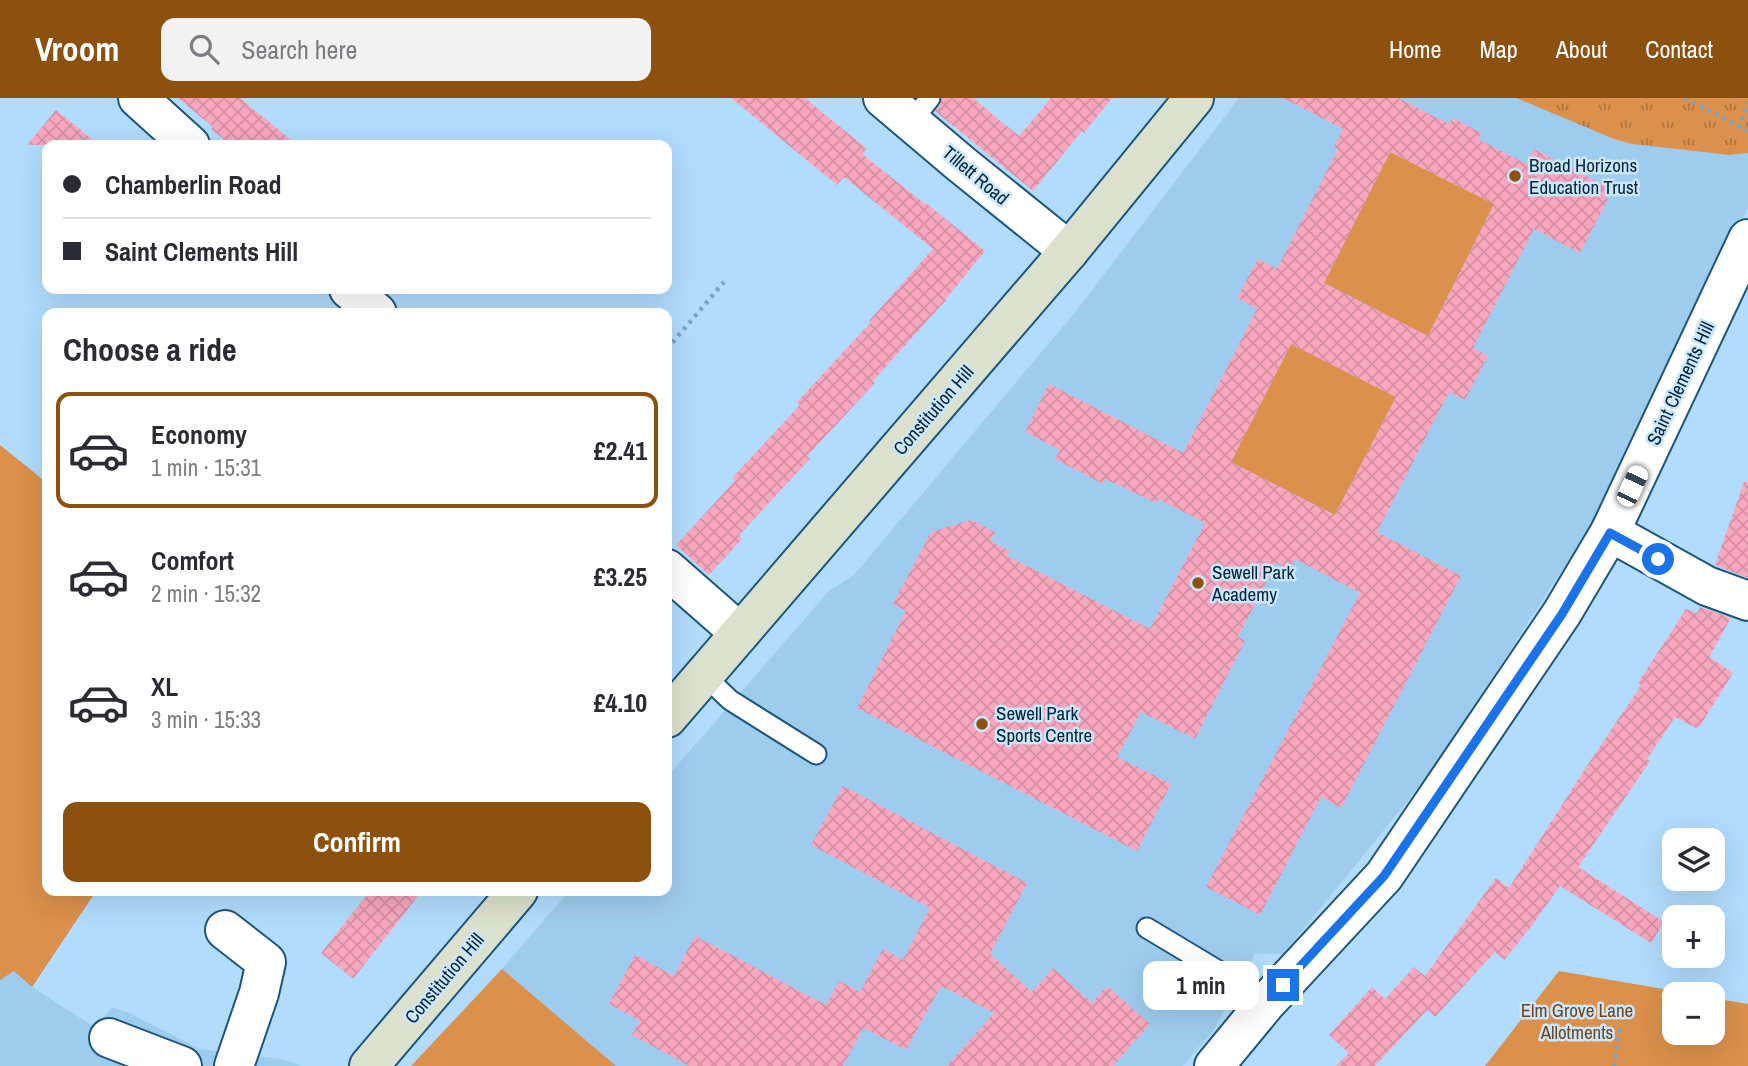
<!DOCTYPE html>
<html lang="en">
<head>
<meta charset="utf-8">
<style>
	body { margin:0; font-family:"Archivo Narrow",sans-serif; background:#f2f2f3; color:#2b2b33; height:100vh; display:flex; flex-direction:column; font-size:26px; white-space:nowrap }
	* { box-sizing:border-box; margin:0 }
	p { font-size:23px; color:#7c7c81 }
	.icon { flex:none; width:38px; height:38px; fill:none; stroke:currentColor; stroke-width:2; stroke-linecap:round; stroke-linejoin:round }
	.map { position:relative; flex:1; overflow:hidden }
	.side { position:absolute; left:42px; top:210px; width:630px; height:588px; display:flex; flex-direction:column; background:#fff; border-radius:14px; box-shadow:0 7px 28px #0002 }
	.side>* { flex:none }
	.top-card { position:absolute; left:42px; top:42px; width:630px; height:154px; border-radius:14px; box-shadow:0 7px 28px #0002; display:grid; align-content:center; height:154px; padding:0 21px; background:#fff }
	.controls { position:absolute; left:1662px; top:730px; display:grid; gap:14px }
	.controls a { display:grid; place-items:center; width:63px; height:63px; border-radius:14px; background:#fff; box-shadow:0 7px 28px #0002; font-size:35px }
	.end { position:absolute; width:32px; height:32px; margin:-16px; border:9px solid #1a73e8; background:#fff; box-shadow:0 0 0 4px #fff }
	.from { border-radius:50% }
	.bubble { position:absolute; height:49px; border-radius:14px; background:#fff; box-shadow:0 7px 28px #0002; font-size:23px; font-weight:700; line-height:49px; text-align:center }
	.car { position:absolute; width:21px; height:42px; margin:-21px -10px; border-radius:9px; box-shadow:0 0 5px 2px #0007; background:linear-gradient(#fff 24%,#345 0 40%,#fff 0 76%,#345 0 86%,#fff 0) }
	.top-card b { display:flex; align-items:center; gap:24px; height:66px; font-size:26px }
	.top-card b+b { border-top:2px solid #e1e1e2 }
	.top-card i { width:18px; height:18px; background:#2b2b33 }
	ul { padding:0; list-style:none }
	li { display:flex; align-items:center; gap:21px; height:116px; margin:0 14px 10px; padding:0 7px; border:4px solid transparent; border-radius:14px }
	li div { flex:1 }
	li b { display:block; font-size:26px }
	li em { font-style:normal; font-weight:700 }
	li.current { border-color:#8d510f }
	li>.icon { width:63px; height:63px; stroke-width:1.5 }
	h2 { padding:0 21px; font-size:32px; line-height:84px }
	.primary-button { display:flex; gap:14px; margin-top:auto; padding:14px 21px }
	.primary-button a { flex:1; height:80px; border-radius:14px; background:#8d510f; color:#fff; font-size:28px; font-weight:700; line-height:80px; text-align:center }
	header { display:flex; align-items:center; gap:42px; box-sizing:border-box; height:98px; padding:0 35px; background:#8d510f; color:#fff }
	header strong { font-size:33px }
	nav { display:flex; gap:38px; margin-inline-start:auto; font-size:24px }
	.search { width:490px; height:63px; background:#f2f2f3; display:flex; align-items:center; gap:18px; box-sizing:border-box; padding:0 24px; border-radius:14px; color:#7c7c81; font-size:26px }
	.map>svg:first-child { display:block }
	.built { fill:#9eccef }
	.green { fill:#db904b }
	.park { fill:url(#park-tufts) }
	.building { fill:url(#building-cross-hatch); fill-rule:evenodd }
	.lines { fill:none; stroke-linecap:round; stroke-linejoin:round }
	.service-casing { stroke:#1c567b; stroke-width:23 }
	.minor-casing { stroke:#1c567b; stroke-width:42 }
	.secondary-casing { stroke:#1c567b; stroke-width:42 }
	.path { stroke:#7ca3c1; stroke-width:4.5; stroke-dasharray:3.5 5; stroke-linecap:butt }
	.service { stroke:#fff; stroke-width:19 }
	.minor { stroke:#fff; stroke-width:38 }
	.secondary { stroke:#dce1cd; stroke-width:38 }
	.route { stroke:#1a73e8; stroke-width:9 }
	.poi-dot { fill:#8d510f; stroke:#cbe7fd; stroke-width:2.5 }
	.labels { text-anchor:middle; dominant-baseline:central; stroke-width:5; stroke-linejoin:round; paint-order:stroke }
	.poi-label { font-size:19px; fill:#042439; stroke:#cbe7fd; text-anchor:start }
	.street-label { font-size:19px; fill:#042439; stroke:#cbe7fd }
	.park-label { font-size:19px; fill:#70461e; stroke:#cbe7fd }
</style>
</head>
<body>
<header>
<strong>Vroom</strong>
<div class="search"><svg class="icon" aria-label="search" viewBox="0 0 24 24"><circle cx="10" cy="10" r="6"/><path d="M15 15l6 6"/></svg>Search here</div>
<nav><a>Home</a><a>Map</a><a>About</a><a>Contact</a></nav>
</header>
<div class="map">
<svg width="1748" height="968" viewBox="0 0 1748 968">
	<defs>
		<pattern id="park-tufts" width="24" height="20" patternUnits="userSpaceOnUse" patternTransform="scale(1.75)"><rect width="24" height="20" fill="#db904b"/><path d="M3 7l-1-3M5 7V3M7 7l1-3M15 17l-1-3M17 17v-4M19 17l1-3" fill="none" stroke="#af753f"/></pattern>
		<pattern id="building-cross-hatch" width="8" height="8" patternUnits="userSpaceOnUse" patternTransform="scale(1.75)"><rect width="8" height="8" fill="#f9a7be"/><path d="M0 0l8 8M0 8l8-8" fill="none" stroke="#d490a4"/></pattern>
	</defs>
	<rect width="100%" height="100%" fill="#b1dcfd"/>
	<g class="built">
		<path d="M1239,0H1516L1614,41L1632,46L1730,57L1748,55V110L1608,401L1432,673L1283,856H1255L1213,933L1183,968H418L569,793H667V679L829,493L854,477L1076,213Z"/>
		<path d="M0,347L47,385V793H96L32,889L96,930L112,909L129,915L200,951L281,961L303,968H0Z"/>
	</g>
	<g class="green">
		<path d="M1390,54L1494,106L1428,238L1324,185Z"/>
		<path d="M1291,246L1396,299L1335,417L1231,364Z"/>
		<path d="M0,347L47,385V793H96L32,889L14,873L0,882Z"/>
		<path d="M502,871L616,968H411Z"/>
		<path d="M1559,873L1692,896H1675V934H1713V900L1748,906V968H1485Z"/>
	</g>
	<path class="park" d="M1516,0H1748V55L1730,57L1632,46L1614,41Z"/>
	<g class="building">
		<path d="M178,0H240L297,47H231L211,31L213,29Z"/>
		<path d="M731,0H805L867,51L862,56L925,106L926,105L985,153L945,202H946L873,283L875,285L807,358L810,361L739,437L742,441L709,477L676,447L735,383L732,380L800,307L797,304L871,224L869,223L933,151L844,79L837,87Z"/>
		<path d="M942,0H973L1019,38L1051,0H1112L1084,35L1082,33L1033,93L935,13L940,7Z"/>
		<path d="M1283,0H1398L1449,26L1453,20L1481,35L1478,41L1526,66L1534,51L1609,90L1604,99L1608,101L1580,155L1534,131L1473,250L1488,258L1465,302L1449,294L1377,434L1461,478L1341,710L1321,699L1260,817L1206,789L1360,495L1295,461L1290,472L1276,465L1238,539L1245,543L1195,641L1141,614L1117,659L1171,686L1137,753L857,610L906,513L893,506L931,434L971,422L995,434L990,443L1010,453L1007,458L1150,531L1205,425L1158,401L1156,405L1105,381L1103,386L1055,361L1060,352L1025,334L1049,286L1183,355L1257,211L1237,200L1258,161L1277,171L1338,51L1334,49L1343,31ZM1390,54L1494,106L1428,238L1324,185ZM1291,246L1396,299L1335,417L1231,364Z"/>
		<path d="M56,12L99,47H27Z"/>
		<path d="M1744,384H1748V480L1715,467Z"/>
		<path d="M1700,509L1731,520L1709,559L1733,575L1698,631L1675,619L1647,661L1650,663L1578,769L1664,824L1651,845L1560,788L1530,830L1504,862L1495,854L1435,919L1427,912L1375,968H1336L1349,955L1329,937L1372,889L1385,901L1414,869L1425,878L1496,780L1509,790L1581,677L1641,587L1638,585L1686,511L1697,515Z"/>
		<path d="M843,688L1027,785L990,856L1032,894L1053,870L1092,905L1107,888L1150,926L1113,968H947L994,915L941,888L906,952L863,930L843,968H689L632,937L640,923L609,906L635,857L674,878L695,838L826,907L839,883L860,894L883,851L903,862L930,810L811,747Z"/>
		<path d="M370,793H422L353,881L321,855Z"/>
	</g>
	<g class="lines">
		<defs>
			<g id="service">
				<path d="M911,24L930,0"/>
				<path d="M704,577L730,602L816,656"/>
				<path d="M1147,830L1232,881L1266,905"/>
			</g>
			<g id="minor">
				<path d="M138,0L190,47"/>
				<path d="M883,0L961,66L1069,153"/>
				<path d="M349,191L377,215"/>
				<path d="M1610,434L1707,488L1748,503"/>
				<path d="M667,471L740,535"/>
				<path d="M225,832L266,864L259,895L234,968"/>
				<path d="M109,940L182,968"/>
				<path d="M1214,968L1266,905L1384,778L1562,515L1610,434L1748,141"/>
			</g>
			<g id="secondary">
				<path d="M667,620L1069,153L1194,0"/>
				<path d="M369,968L518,793"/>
			</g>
		</defs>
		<use href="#service" class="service-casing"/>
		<use href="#minor" class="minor-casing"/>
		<use href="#secondary" class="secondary-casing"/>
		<g class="path">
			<path d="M1685,0L1748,33"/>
			<path d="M1739,30L1748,4"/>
			<path d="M667,251L724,184"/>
			<path d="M1614,968L1620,930"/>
		</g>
		<use href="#service" class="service"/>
		<use href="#minor" class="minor"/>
		<use href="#secondary" class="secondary"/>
	</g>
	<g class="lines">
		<path class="route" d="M1283,887L1384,778L1562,516L1610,435L1658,461"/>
	</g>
	<g class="poi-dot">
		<circle cx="1515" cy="78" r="7"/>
		<circle cx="1198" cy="485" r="7"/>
		<circle cx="982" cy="626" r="7"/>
	</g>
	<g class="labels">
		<g class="poi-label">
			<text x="1529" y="67">Broad Horizons<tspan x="1529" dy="22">Education Trust</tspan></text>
			<text x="1212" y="474">Sewell Park<tspan x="1212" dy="22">Academy</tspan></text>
			<text x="996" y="615">Sewell Park<tspan x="996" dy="22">Sports Centre</tspan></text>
		</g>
		<g class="street-label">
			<text transform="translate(976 77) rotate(40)">Tillett Road</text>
			<text transform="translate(1680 285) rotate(-65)">Saint Clements Hill</text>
			<text transform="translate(933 312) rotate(-49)">Constitution Hill</text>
			<text transform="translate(444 880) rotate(-50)">Constitution Hill</text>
		</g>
		<g class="park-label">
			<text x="1577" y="912">Elm Grove Lane<tspan x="1577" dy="22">Allotments</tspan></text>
		</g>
	</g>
</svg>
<div class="controls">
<a><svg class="icon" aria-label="layers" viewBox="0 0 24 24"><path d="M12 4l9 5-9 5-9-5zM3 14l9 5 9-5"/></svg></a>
<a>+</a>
<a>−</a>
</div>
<i class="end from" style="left:1658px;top:461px"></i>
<i class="end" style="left:1283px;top:887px"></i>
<div class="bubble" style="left:1143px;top:863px;width:116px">1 min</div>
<i class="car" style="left:1632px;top:388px;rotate:25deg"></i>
<div class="top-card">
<b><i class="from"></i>Chamberlin Road</b>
<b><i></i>Saint Clements Hill</b>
</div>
<section class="side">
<h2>Choose a ride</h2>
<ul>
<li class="current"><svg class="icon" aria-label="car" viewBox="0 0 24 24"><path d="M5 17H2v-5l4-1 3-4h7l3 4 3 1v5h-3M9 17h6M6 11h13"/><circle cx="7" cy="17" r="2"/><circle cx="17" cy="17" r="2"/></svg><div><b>Economy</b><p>1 min · 15:31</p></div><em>£2.41</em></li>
<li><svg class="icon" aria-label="car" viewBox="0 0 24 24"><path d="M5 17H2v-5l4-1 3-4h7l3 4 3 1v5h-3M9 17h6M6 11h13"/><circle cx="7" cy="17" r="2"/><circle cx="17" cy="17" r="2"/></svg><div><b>Comfort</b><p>2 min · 15:32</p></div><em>£3.25</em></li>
<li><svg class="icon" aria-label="car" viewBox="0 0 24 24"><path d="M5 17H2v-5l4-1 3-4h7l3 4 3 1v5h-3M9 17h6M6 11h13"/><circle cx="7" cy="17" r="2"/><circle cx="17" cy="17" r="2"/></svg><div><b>XL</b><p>3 min · 15:33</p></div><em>£4.10</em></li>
</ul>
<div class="primary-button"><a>Confirm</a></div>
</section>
</div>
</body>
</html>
